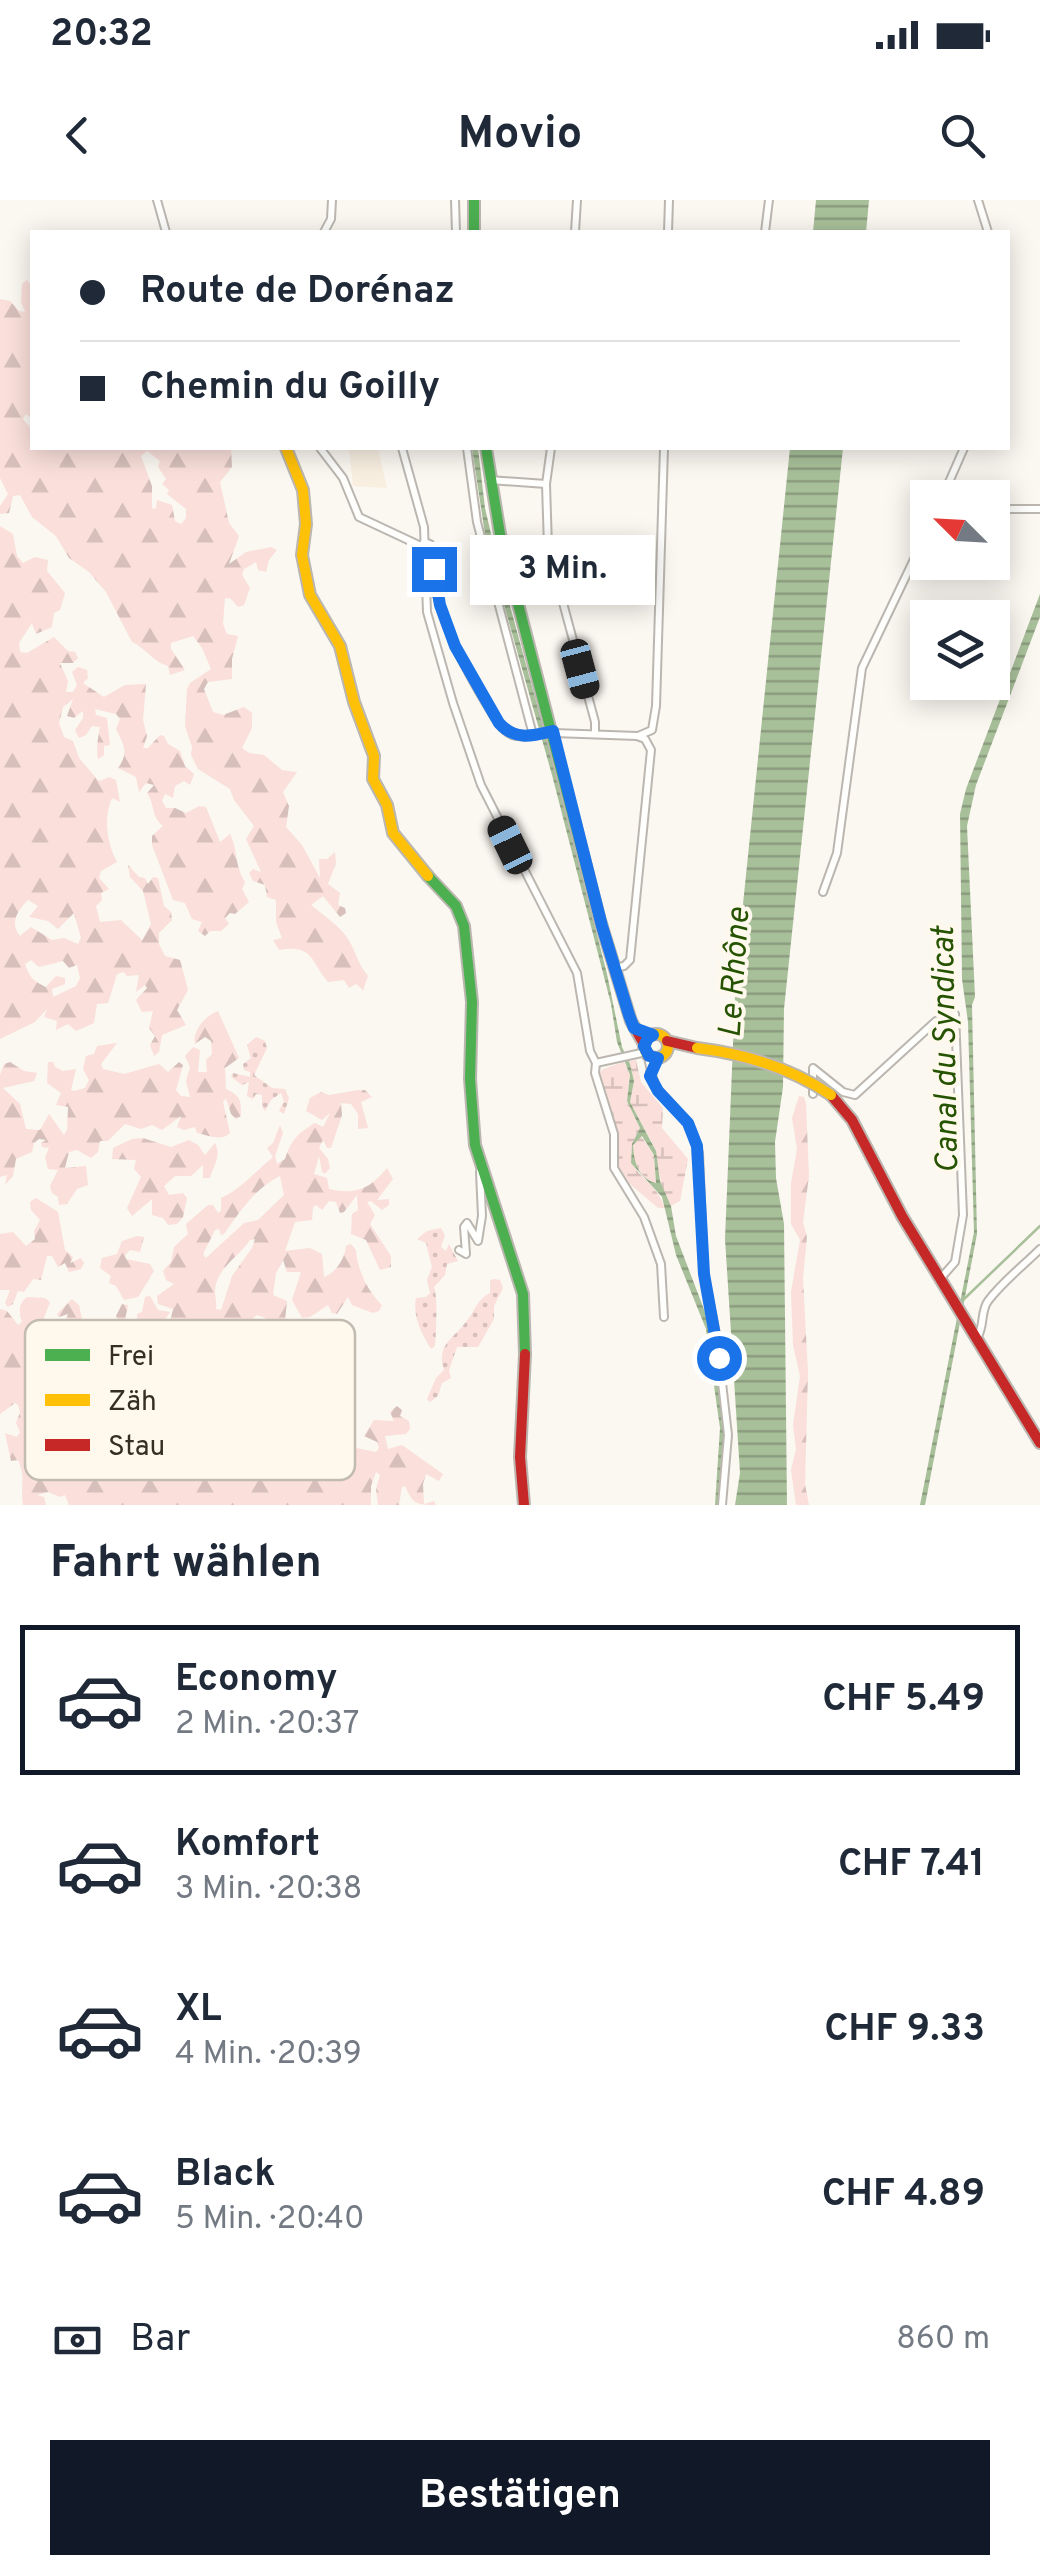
<!DOCTYPE html>
<html lang="de">
<head>
<meta charset="utf-8">
<style>
	body { margin:0; font-family:Overpass,sans-serif; background:#f2f2f3; color:#1f2937; height:100vh; display:flex; flex-direction:column; font-size:38px; white-space:nowrap }
	* { box-sizing:border-box; margin:0 }
	p { font-size:32px; color:#747a83 }
	.icon { flex:none; width:55px; height:55px; fill:none; stroke:currentColor; stroke-width:2; stroke-linecap:round; stroke-linejoin:round }
	.map { position:relative; height:1305px; overflow:hidden }
	.drawer { display:flex; flex-direction:column; background:#fff; flex:1 }
	.drawer>* { flex:none }
	.hud { position:absolute; left:30px; top:30px; width:980px; height:220px; border-radius:0px; box-shadow:0 5px 25px #0003; display:grid; align-content:center; height:220px; padding:0 50px; background:#fff }
	.needle { width:65px; rotate:294deg }
	.buttons { position:absolute; left:910px; top:280px; display:grid; gap:20px }
	.buttons a { display:grid; place-items:center; width:100px; height:100px; border-radius:0px; background:#fff; box-shadow:0 5px 25px #0003; font-size:50px }
	.end { position:absolute; width:45px; height:45px; margin:-22px; border:12px solid #1a73e8; background:#fff; box-shadow:0 0 0 5px #fff }
	.from { border-radius:50% }
	.bubble { position:absolute; height:70px; border-radius:0px; background:#fff; box-shadow:0 5px 25px #0003; font-size:32px; font-weight:700; line-height:70px; text-align:center }
	.car { position:absolute; width:30px; height:60px; margin:-30px -15px; border-radius:12px; box-shadow:0 0 8px 2px #0007; background:linear-gradient(#222 24%,#8ab4d8 0 40%,#222 0 76%,#8ab4d8 0 86%,#222 0) }
	.hud b { display:flex; align-items:center; gap:35px; height:95px; font-size:38px }
	.hud b+b { border-top:2px solid #e0e1e3 }
	.hud i { width:25px; height:25px; background:#1f2937 }
	ul { padding:0; list-style:none }
	li { display:flex; align-items:center; gap:30px; height:150px; margin:0 20px 15px; padding:0 30px; border:5px solid transparent; border-radius:0px }
	li div { flex:1 }
	li b { display:block; font-size:38px }
	li em { font-style:normal; font-weight:700 }
	li.selected { border-color:#111827 }
	li>.icon { width:90px; height:90px; stroke-width:1.5 }
	h2 { padding:0 50px; font-size:45px; line-height:120px }
	.pay { display:flex; align-items:center; gap:25px; height:110px; padding:0 50px; font-size:38px }
	.pay p { margin-inline-start:auto }
	.cta { display:flex; gap:20px; margin-top:auto; padding:20px 50px }
	.cta a { flex:1; height:115px; border-radius:0px; background:#111827; color:#fff; font-size:40px; font-weight:700; line-height:115px; text-align:center }
	.status { display:flex; justify-content:space-between; align-items:center; height:70px; padding:0 50px; background:#fff; direction:ltr }
	.status svg { height:28px; fill:currentColor }
	header { display:flex; justify-content:space-between; align-items:center; height:130px; padding:0 50px; background:#fff; font-size:45px; font-weight:700 }
	.map>svg:first-child { display:block }
	.built { fill:#f8efe1 }
	.grass { fill:url(#grass-dots) }
	.forest { fill:url(#forest-firs); fill-rule:evenodd }
	.wetland { fill:url(#wetland-marsh) }
	.water { fill:url(#water-rules); fill-rule:evenodd }
	.lines { fill:none; stroke-linecap:round; stroke-linejoin:round }
	.stream { stroke:#a8c09a; stroke-width:2.5 }
	.street-casing { stroke:#bbb7b0; stroke-width:10 }
	.fast-casing { stroke:#bbb7b0; stroke-width:14 }
	.slow-casing { stroke:#bbb7b0; stroke-width:14 }
	.jam-casing { stroke:#bbb7b0; stroke-width:14 }
	.street { stroke:#fefefd; stroke-width:6 }
	.fast { stroke:#4caf50; stroke-width:10 }
	.slow { stroke:#ffc107; stroke-width:10 }
	.jam { stroke:#c62828; stroke-width:10 }
	.slow-bridge-casing { stroke:#bbb7b0; stroke-width:14; stroke-linecap:butt }
	.slow-bridge { stroke:#ffc107; stroke-width:10 }
	.route { stroke:#1a73e8; stroke-width:12 }
	.labels { text-anchor:middle; dominant-baseline:central; stroke-width:8; stroke-linejoin:round; paint-order:stroke }
	.water-label { font-size:32px; font-style:italic; fill:#255302; stroke:#fff8ed }
	.key { fill:#fff8ed; stroke:#c2bbb0; stroke-width:2.5 }
	.key-label { font-size:28px; fill:#342e23 }
</style>
</head>
<body>
<div class="status"><b>20:32</b><svg viewBox="0 0 49 12"><path d="M0 12V9h3v3zM5 12V6h3v6zM10 12V3h3v9zM15 12V0h3v12zM26 1h20v11H26zM47 4h2v5h-2z"/></svg></div>
<header><svg class="icon" aria-label="back" viewBox="0 0 24 24"><path d="M15 5l-7 7 7 7"/></svg>Movio<svg class="icon" aria-label="search" viewBox="0 0 24 24"><circle cx="10" cy="10" r="6"/><path d="M15 15l6 6"/></svg></header>
<div class="map">
<svg width="1040" height="1305" viewBox="0 0 1040 1305">
	<defs>
		<pattern id="grass-dots" width="8" height="8" patternUnits="userSpaceOnUse" patternTransform="scale(2.5)"><rect width="8" height="8" fill="#fadfda"/><path d="M2 2h.1M6 6h.1" fill="none" stroke="#d7c0bb" stroke-width="1.8" stroke-linecap="round"/></pattern>
		<pattern id="forest-firs" width="22" height="20" patternUnits="userSpaceOnUse" patternTransform="scale(2.5)"><rect width="22" height="20" fill="#fadfda"/><path d="M5 1l3.5 6h-7zM16 11l3.5 6h-7z" fill="#d7c0bb"/></pattern>
		<pattern id="wetland-marsh" width="20" height="14" patternUnits="userSpaceOnUse" patternTransform="scale(2.5)"><rect width="20" height="14" fill="#fadfda"/><path d="M1 5h8M5 5V1M11 12h8M15 12V8" fill="none" stroke="#d7c0bb"/></pattern>
		<pattern id="water-rules" width="6" height="5" patternUnits="userSpaceOnUse" patternTransform="scale(2.5)"><rect width="6" height="5" fill="#a8c09a"/><path d="M0 2.5h6" fill="none" stroke="#8a9c7d"/></pattern>
	</defs>
	<rect width="100%" height="100%" fill="#fbf7f1"/>
	<path class="built" d="M349,248H378L387,288L353,286Z"/>
	<g class="grass">
		<path d="M256,837L265,841L267,848L254,875L272,888L285,889L289,898L284,914L279,911L284,901L281,893L271,900L265,911L262,906V895L256,894L253,899L247,896L249,882L242,885L231,877L233,873L250,877V872L244,870L243,864L251,858L247,845Z"/>
		<path d="M441,1028L445,1035L441,1047L446,1051L449,1044L458,1061L447,1064L445,1075L434,1087C438,1095 436,1135 435,1146L431,1149C423,1136 412,1117 416,1098L426,1097L430,1093L427,1080L432,1067L426,1043L417,1039L427,1031Z"/>
		<path d="M493,1079L500,1080L503,1088L494,1106V1119L478,1147H457L449,1170L451,1178L442,1183L438,1196L430,1202L427,1199L436,1178L444,1170C436,1145 453,1139 465,1123C476,1111 475,1101 490,1093V1081Z"/>
	</g>
	<g class="forest">
		<path d="M27,80L32,87V219L26,214L23,219L32,230V248H231L232,267L220,282L229,323L239,336L229,364L246,352L271,347L277,350L269,360L266,372L258,370L256,362L244,369L242,375L250,388L244,405L238,407L231,399L225,398L223,424L227,434L238,436L232,459V479L208,482L204,489L213,512L223,515L244,507L252,513V528L242,548L249,553L264,555L282,570L297,572L283,592L289,606L286,627L302,645L320,678L319,659H327L335,652L336,663L328,684L340,693L338,705L345,708L346,713L340,717L323,696L311,705C323,715 340,726 348,739C356,752 358,764 368,776L363,790L356,784L349,788L344,780L328,782C310,761 314,744 279,750L273,740L282,738L276,722V700L267,697L265,685L253,681L249,673L253,669L261,672L246,639L254,626L234,600L230,589L198,569L191,555L192,547L185,526L187,489L190,483L211,469L202,448L193,436L171,443V449L185,470L170,475L168,466C153,462 146,448 132,442L106,392L89,372L69,358L56,336L32,317L20,295L13,296L9,313L0,314V306L8,294L0,278V99L10,101L19,111L25,112L21,102L22,84ZM147,251L160,261L158,267L166,279L162,284L169,290L167,294L186,309V318L181,324L175,321L172,305L157,300L156,309L152,308V286L141,256Z"/>
		<path d="M0,326L13,334L17,356L23,363L35,357L48,360L47,371L65,393L60,410L54,413L52,427L36,434L32,423L19,443L20,452L27,453L54,437L68,451L75,452L78,458L73,463H60L68,481L66,492H73L77,485L72,472L78,467L87,470L88,478L83,483L104,497L125,485L146,484L143,520L147,536L143,548H148L160,535L164,536L168,544L180,551L185,566L194,574L190,585L184,581L175,586L173,598L165,594L162,601L166,608H175L186,613L199,606L206,607L220,642L230,634C238,650 234,664 245,682L242,689L249,702L235,714L230,713L225,718L229,724L221,731H210L205,736L198,731L202,722L192,719L185,703L173,700L152,645V636L163,626C151,617 155,604 147,593L154,585L146,583L139,592L136,577L118,568C129,553 124,545 116,529L120,519L116,514L95,509L96,515L107,518L110,545L104,546V555L98,559C96,551 98,536 100,527L92,526L86,535L79,538L75,530L83,518V511L74,518L67,516L73,499L63,507L59,523L64,537L73,541L79,558L97,579L100,581L109,577L116,580L120,602L112,598C103,619 107,643 117,662L101,671L99,678L109,689L101,693L102,700L96,706L100,722L121,720L142,740L151,724L143,691L130,677L128,665L139,677L145,678L148,684L153,677L158,678L164,706L171,712L172,720L159,733V744L165,756L180,760L188,790L177,810L186,825L162,835L159,852L154,856L150,845L155,836L149,828L153,811L142,812L136,800L147,788L145,785L136,792L139,775L127,776L124,772L117,774L108,803L97,804L94,823L76,831L68,824L56,830L57,821L44,817L47,809L35,822L0,839ZM28,700L38,706L29,717L48,721L58,729L74,713L81,738L78,744L64,738L52,740L31,727L20,736C9,723 18,710 28,700ZM31,760L39,767L63,761L69,768L77,765L80,778L76,786L53,797L52,789L65,784V778L56,776L46,787C33,781 30,778 25,764Z"/>
		<path d="M218,811L239,858L225,868L226,889C241,896 241,900 241,916L236,919L231,914L226,898L223,902L230,933C221,942 208,935 197,933L195,927L184,930L177,927L181,916L162,930L152,925L141,929L125,924L108,941H100L98,952L91,958L77,950L69,952L65,968L86,966L88,985L77,989L67,1004L59,1005L58,997L52,993L50,986L58,970L48,969L45,957L49,948L42,947L41,943L46,940L39,939L34,943L32,952L16,959L13,976L5,985L7,975L0,977V875L4,864L10,862L24,871L37,873L34,881L3,888L20,904L26,929L40,930L49,914L64,935L67,930L68,907L56,905L61,893L47,883L48,862H53L55,867L63,871L76,869L71,890L74,891L85,888L89,880L83,869L86,856L94,854L97,846L117,843L101,864L103,869L124,874L159,864L168,872L179,862L183,865L176,890L181,896L190,897L186,881L190,867L185,856L193,847L200,850L198,872H207L206,860L212,854L211,841L205,837L195,844C192,831 205,816 218,811Z"/>
		<path d="M358,890H365L372,897L361,902L368,928L358,929V914L351,904L341,903L342,915L331,948H327L323,940L319,948L328,959L330,968L325,974L322,972L319,956L314,974L327,978L329,989C359,996 372,986 387,968L393,979L377,1000L389,999V1005L382,1010L371,1001L367,1002L375,1015L370,1024L391,1056V1067L380,1070L366,1040L351,1034L352,1014L358,1010L357,995L344,1012L340,1013L336,1002L329,1001L322,1010L316,1005L313,1007L312,1020L295,1022L285,1051L310,1048L322,1054L324,1077C336,1073 345,1058 346,1046L351,1044L356,1050C357,1068 367,1091 382,1105L379,1111L373,1113L352,1105L348,1097L337,1114L332,1113L328,1105L310,1117L302,1118L292,1100L301,1072H287L283,1060L276,1073L273,1095L287,1101L285,1121L291,1134L279,1135L265,1118L257,1115L239,1130L236,1146L242,1151L247,1149L245,1140L258,1137L278,1150L284,1145L296,1143L294,1126L297,1124L309,1132L308,1156L296,1158L295,1173L299,1178L307,1179C311,1189 310,1194 302,1202L307,1216L319,1217L351,1247L376,1252L379,1248L377,1242L364,1236L374,1220L394,1221L390,1212L397,1206L402,1210L400,1216L409,1221L410,1229L406,1234L385,1236L388,1249L402,1245L443,1274L439,1281L426,1274L423,1284L424,1304L434,1301L436,1305C416,1305 413,1304 405,1286L402,1287L399,1305H378L376,1289L380,1275L376,1272L371,1286V1305H69L65,1295L60,1297L48,1292L37,1295L44,1297L46,1305H23C20,1289 26,1275 18,1260L11,1261L5,1233L17,1237L20,1232L16,1223L20,1212L18,1205L15,1203L0,1214V1109L7,1111L18,1125L22,1122C19,1112 18,1104 27,1097L45,1098L50,1102L42,1123L46,1129L63,1128L68,1114L59,1117L57,1114L72,1099L79,1105L82,1119L100,1124L111,1131L120,1124L116,1116L122,1104L128,1105L124,1125L137,1123V1114L142,1112L145,1097L150,1096L158,1110L170,1112L165,1120L159,1121V1127L167,1134L173,1109L158,1104L157,1096L174,1084L166,1080L163,1071L171,1062L174,1047L188,1034L186,1024L208,1005H213L218,1013L221,1011V998C240,990 256,971 273,957L267,948L273,943L280,925L283,933L275,956L277,964L285,959C291,940 298,933 315,923L323,927L330,913L322,920L306,911L310,898L321,892L329,895ZM280,976L284,995L258,1020L244,1023L206,1058L203,1054L215,1030L219,1029L221,1035L224,1034C240,1012 254,989 280,976ZM255,1039L252,1048L232,1076L221,1110L216,1109C217,1103 215,1097 215,1091C216,1068 239,1057 250,1040Z"/>
		<path d="M799,896L804,897L806,904L809,976L803,1022L807,1037L803,1078L808,1173L805,1284L809,1305H796L791,1270L796,1249L793,1225L800,1176L793,1145L791,1092L800,1040L791,1024V983L797,949L792,918Z"/>
		<path d="M143,938L171,947L189,940L198,945L205,955L215,943C222,956 213,966 210,978H203V965L191,976H175L164,986L169,995L183,993L187,998L183,1017L177,1024L168,1025L163,1018L152,1015V999L132,1016L127,1008L141,977L134,969L136,960L112,959L113,948L132,939Z"/>
		<path d="M36,998L58,1012L65,1050L73,1057L70,1063L81,1058L84,1063L81,1069L69,1072L65,1063L58,1067L52,1056H47L41,1080L33,1079L24,1092L18,1091L13,1104L8,1107L5,1103L10,1090H0V1034L13,1032L26,1046L35,1039L34,1031L40,1020L31,1010L30,1002Z"/>
		<path d="M137,1036L144,1037L140,1052L130,1050L125,1055L126,1059L150,1064L154,1071L138,1097L124,1100L116,1086L109,1083L111,1076L100,1068L102,1058L117,1054L122,1041Z"/>
	</g>
	<g class="wetland">
		<path d="M636,860L641,882L663,908L662,928L688,959L680,1001L671,1006L662,987L654,946L630,902L634,881L629,861Z"/>
		<path d="M624,862L630,875L627,901L640,928C614,976 653,971 665,1008H658L624,979L618,967V946L598,875L603,869Z"/>
		<path d="M641,936L654,955L656,983C639,978 633,962 633,945Z"/>
	</g>
	<g class="water">
		<path d="M816,0H869L866,32H813Z"/>
		<path d="M472,248H478L485,308L495,351L560,589L607,774L622,847L630,864L634,881L630,902L656,951L660,981L671,1006L676,1036L713,1133L726,1247L719,1305H715L720,1228L706,1129L676,1055L662,997L631,963L632,944L640,928L627,901L630,875L617,842L611,804L552,575L486,341ZM642,936L654,955L656,983C638,978 634,962 633,945Z"/>
		<path d="M790,248H843L784,809L783,887L775,942L776,978L784,1024L787,1305H735L740,1273L725,1039L736,772Z"/>
		<path d="M1040,394V417L976,585L967,626L975,797L972,805L977,1034L927,1295L925,1305H920L974,1032L968,822L962,779L960,614L966,589Z"/>
	</g>
	<g class="lines">
		<path class="stream" d="M962,1101L1040,1026"/>
		<defs>
			<g id="street">
				<path d="M157,0L166,32"/>
				<path d="M455,0L456,32"/>
				<path d="M978,0L988,32"/>
				<path d="M324,32L331,19L332,0"/>
				<path d="M575,32L577,0"/>
				<path d="M668,32L669,0"/>
				<path d="M765,32L769,0"/>
				<path d="M320,248L343,278L359,317L423,347"/>
				<path d="M402,248L424,327L427,412L453,503L481,585L577,773L590,851L596,863"/>
				<path d="M467,248L477,322L533,535"/>
				<path d="M551,248L546,284L548,347L595,522V534"/>
				<path d="M489,280L546,284"/>
				<path d="M942,298L964,248"/>
				<path d="M992,309H1040"/>
				<path d="M424,342L430,344C430,401 458,457 487,505C493,515 501,530 512,535C524,539 539,534 551,531"/>
				<path d="M554,533L637,536L645,539L651,550L630,760L624,766L614,768"/>
				<path d="M638,536L652,530L656,506L664,248"/>
				<path d="M823,692L837,653L862,468L928,330"/>
				<path d="M647,854L655,886L688,923L699,953L704,1074L717,1139L728,1235L722,1305"/>
				<path d="M596,863L595,873L614,934V968L644,1017L661,1064L664,1117"/>
				<path d="M596,863L646,852"/>
				<path d="M813,868L843,892L855,895L936,821L955,814L963,1015L955,1062L940,1079"/>
				<path d="M813,870V894"/>
				<path d="M650,872L658,858"/>
				<path d="M459,1050L466,1054L464,1027L467,1023L478,1041L482,1016L480,972"/>
				<path d="M977,1138C985,1126 980,1112 988,1101C1002,1082 1023,1066 1040,1049"/>
			</g>
			<g id="fast">
				<path d="M474,0V32"/>
				<path d="M486,248L500,334L599,717"/>
				<path d="M428,676L456,706L464,726L472,802L470,879L475,945L523,1094L525,1154"/>
			</g>
			<g id="slow">
				<path d="M286,248L303,290L306,324L302,355L310,395L340,446L354,502L374,556L373,579L387,605L393,633L428,676"/>
				<circle cx="656" cy="846" r="12"/>
			</g>
			<g id="jam">
				<path d="M599,717L631,821L644,844"/>
				<path d="M667,841L697,848"/>
				<path d="M831,895L852,920L902,1016L1040,1243"/>
				<path d="M524,1305L520,1257L525,1154"/>
			</g>
		</defs>
		<use href="#street" class="street-casing"/>
		<use href="#fast" class="fast-casing"/>
		<use href="#slow" class="slow-casing"/>
		<use href="#jam" class="jam-casing"/>
		<use href="#street" class="street"/>
		<use href="#fast" class="fast"/>
		<use href="#slow" class="slow"/>
		<use href="#jam" class="jam"/>
		<defs>
			<path id="slow-bridge" d="M697,848C745,854 791,868 831,895"/>
		</defs>
		<use href="#slow-bridge" class="slow-bridge-casing"/>
		<use href="#slow-bridge" class="slow-bridge"/>
	</g>
	<g class="lines">
		<path class="route" d="M434,369L440,405L455,446L499,523C515,541 532,536 553,531L602,726L629,815L634,828L653,835L648,838L644,846L649,856L658,858L650,876L658,891L688,923L697,946L704,1074L719,1158"/>
	</g>
	<g class="labels">
		<g class="water-label">
			<text transform="translate(736 773) rotate(-86)">Le Rhône</text>
			<text transform="translate(947 850) rotate(-91)">Canal du Syndicat</text>
		</g>
	</g>
	<rect x="25" y="1120" width="330" height="160" rx="15" class="key"/>
	<rect x="45" y="1149" width="45" height="12" fill="#4caf50"/>
	<rect x="45" y="1194" width="45" height="12" fill="#ffc107"/>
	<rect x="45" y="1239" width="45" height="12" fill="#c62828"/>
	<g class="key-label">
		<text x="108" y="1165">Frei</text>
		<text x="108" y="1210">Zäh</text>
		<text x="108" y="1255">Stau</text>
	</g>
</svg>
<div class="buttons">
<a><svg class="needle" viewBox="-14 -14 28 28"><path d="M0-13l5 13h-10z" fill="#e53935"/><path d="M0 13l5-13h-10z" fill="#747a83"/></svg></a>
<a><svg class="icon" aria-label="layers" viewBox="0 0 24 24"><path d="M12 4l9 5-9 5-9-5zM3 14l9 5 9-5"/></svg></a>
</div>
<i class="end from" style="left:719px;top:1158px"></i>
<i class="end" style="left:434px;top:369px"></i>
<div class="bubble" style="left:470px;top:335px;width:185px">3 Min.</div>
<i class="car" style="left:580px;top:469px;rotate:165deg"></i>
<i class="car" style="left:510px;top:645px;rotate:334deg"></i>
<div class="hud">
<b><i class="from"></i>Route de Dorénaz</b>
<b><i></i>Chemin du Goilly</b>
</div>
</div>
<section class="drawer">
<h2>Fahrt wählen</h2>
<ul>
<li class="selected"><svg class="icon" aria-label="car" viewBox="0 0 24 24"><path d="M5 17H2v-5l4-1 3-4h7l3 4 3 1v5h-3M9 17h6M6 11h13"/><circle cx="7" cy="17" r="2"/><circle cx="17" cy="17" r="2"/></svg><div><b>Economy</b><p>2 Min. · 20:37</p></div><em>CHF 5.49</em></li>
<li><svg class="icon" aria-label="car" viewBox="0 0 24 24"><path d="M5 17H2v-5l4-1 3-4h7l3 4 3 1v5h-3M9 17h6M6 11h13"/><circle cx="7" cy="17" r="2"/><circle cx="17" cy="17" r="2"/></svg><div><b>Komfort</b><p>3 Min. · 20:38</p></div><em>CHF 7.41</em></li>
<li><svg class="icon" aria-label="car" viewBox="0 0 24 24"><path d="M5 17H2v-5l4-1 3-4h7l3 4 3 1v5h-3M9 17h6M6 11h13"/><circle cx="7" cy="17" r="2"/><circle cx="17" cy="17" r="2"/></svg><div><b>XL</b><p>4 Min. · 20:39</p></div><em>CHF 9.33</em></li>
<li><svg class="icon" aria-label="car" viewBox="0 0 24 24"><path d="M5 17H2v-5l4-1 3-4h7l3 4 3 1v5h-3M9 17h6M6 11h13"/><circle cx="7" cy="17" r="2"/><circle cx="17" cy="17" r="2"/></svg><div><b>Black</b><p>5 Min. · 20:40</p></div><em>CHF 4.89</em></li>
</ul>
<div class="pay"><svg class="icon" aria-label="cash" viewBox="0 0 24 24"><path d="M3 7h18v10H3z"/><circle cx="12" cy="12" r="2"/></svg>Bar<p>860 m</p></div>
<div class="cta"><a>Bestätigen</a></div>
</section>
</body>
</html>
